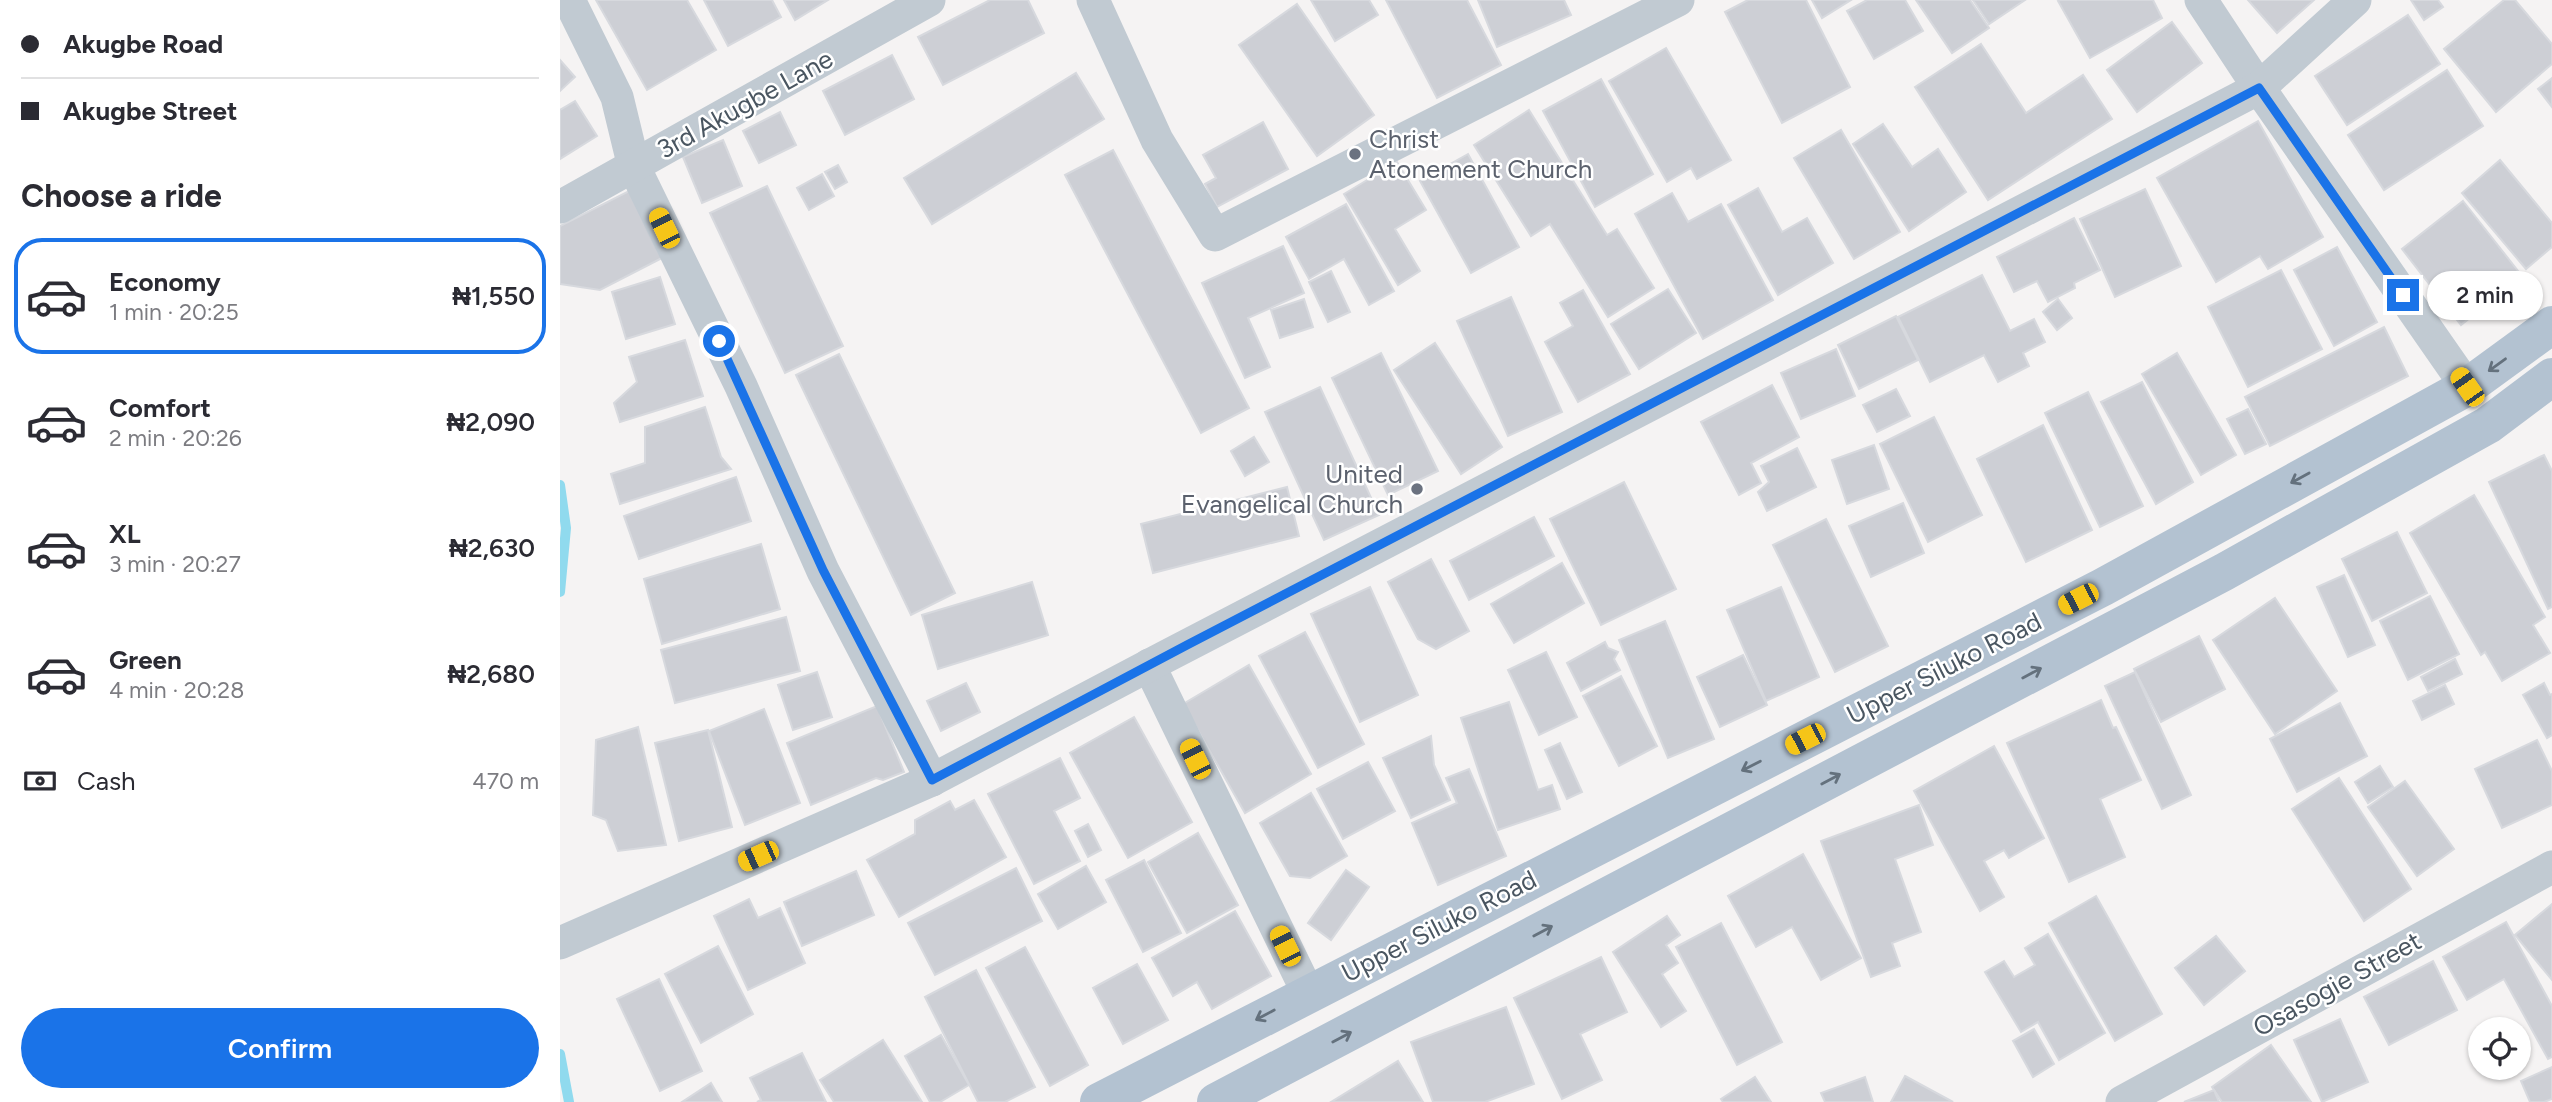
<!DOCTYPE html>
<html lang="en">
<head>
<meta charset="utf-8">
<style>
	body { margin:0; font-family:Figtree,sans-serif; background:#f7f7f7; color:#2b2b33; height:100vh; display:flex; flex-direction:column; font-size:26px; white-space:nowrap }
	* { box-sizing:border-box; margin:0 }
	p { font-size:23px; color:#7c7c81 }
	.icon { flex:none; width:38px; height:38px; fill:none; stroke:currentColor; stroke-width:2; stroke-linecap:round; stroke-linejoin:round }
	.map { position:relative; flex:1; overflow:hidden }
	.panel { display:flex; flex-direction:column; background:#fff; width:560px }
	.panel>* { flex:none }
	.guide { display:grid; align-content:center; height:154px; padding:0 21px; background:#fff }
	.tools { position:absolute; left:1908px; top:1017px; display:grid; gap:14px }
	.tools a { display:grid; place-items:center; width:63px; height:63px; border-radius:50%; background:#fff; box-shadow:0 2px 5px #0004; font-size:35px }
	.end { position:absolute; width:32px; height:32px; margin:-16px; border:9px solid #1a73e8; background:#fff; box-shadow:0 0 0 4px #fff }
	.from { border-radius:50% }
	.bubble { position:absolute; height:49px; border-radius:24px; background:#fff; box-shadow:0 2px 5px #0004; font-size:23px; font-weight:600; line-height:49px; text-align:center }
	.car { position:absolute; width:21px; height:42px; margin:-21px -10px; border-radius:9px; box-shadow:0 0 5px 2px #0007; background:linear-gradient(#f5c518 24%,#345 0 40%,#f5c518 0 76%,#345 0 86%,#f5c518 0) }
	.guide b { display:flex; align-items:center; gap:24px; height:66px; font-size:26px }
	.guide b+b { border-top:2px solid #e1e1e2 }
	.guide i { width:18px; height:18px; background:#2b2b33 }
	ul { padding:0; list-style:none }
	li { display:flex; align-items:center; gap:21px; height:116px; margin:0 14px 10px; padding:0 7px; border:4px solid transparent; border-radius:28px }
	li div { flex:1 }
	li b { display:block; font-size:26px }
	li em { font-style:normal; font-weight:600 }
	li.on { border-color:#1a73e8 }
	li>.icon { width:63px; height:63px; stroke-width:1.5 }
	h2 { padding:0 21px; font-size:32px; line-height:84px }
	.pay { display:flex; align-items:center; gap:18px; height:77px; padding:0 21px; font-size:26px }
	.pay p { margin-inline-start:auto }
	.action { display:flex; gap:14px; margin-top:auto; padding:14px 21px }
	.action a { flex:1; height:80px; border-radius:42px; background:#1a73e8; color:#fff; font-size:28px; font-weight:600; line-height:80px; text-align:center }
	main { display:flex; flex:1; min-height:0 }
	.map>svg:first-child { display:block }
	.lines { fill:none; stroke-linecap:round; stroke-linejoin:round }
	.stream { stroke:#90daee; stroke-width:10 }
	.building { fill:#cdcfd5; stroke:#d7d9de; stroke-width:2 }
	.minor { stroke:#c1cad2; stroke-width:33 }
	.primary { stroke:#b3c2d1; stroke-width:38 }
	.oneway { stroke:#64717d }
	.route { stroke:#1a73e8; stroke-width:9 }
	.worship-dot { fill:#6b7280; stroke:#fff; stroke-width:2.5 }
	.labels { text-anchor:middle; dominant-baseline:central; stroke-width:5; stroke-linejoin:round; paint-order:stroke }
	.street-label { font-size:26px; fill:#4a5661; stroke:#fff }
	.worship-label { font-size:26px; fill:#5b616d; stroke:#fff; text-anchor:start }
</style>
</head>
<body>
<main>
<section class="panel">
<div class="guide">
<b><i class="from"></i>Akugbe Road</b>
<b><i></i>Akugbe Street</b>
</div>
<h2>Choose a ride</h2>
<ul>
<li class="on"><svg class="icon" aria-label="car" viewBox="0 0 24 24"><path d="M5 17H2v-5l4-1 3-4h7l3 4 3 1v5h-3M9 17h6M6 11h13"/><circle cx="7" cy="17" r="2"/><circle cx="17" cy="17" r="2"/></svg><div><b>Economy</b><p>1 min · 20:25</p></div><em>₦1,550</em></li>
<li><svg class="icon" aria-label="car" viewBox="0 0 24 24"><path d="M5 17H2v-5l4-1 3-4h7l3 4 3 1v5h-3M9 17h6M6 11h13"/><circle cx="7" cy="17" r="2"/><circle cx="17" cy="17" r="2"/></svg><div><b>Comfort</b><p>2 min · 20:26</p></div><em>₦2,090</em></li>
<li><svg class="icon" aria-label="car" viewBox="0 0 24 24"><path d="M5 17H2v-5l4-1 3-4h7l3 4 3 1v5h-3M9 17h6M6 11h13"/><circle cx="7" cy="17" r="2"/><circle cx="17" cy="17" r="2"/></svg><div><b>XL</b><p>3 min · 20:27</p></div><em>₦2,630</em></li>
<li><svg class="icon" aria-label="car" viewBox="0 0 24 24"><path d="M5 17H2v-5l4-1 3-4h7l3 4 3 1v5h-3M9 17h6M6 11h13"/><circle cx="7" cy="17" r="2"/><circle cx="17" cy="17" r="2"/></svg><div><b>Green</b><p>4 min · 20:28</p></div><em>₦2,680</em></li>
</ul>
<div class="pay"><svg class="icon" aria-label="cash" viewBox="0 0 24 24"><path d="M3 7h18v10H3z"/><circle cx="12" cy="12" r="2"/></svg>Cash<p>470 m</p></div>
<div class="action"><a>Confirm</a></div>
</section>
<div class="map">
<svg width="1992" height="1102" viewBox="0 0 1992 1102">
	<rect width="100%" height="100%" fill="#f5f3f3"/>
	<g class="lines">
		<g class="stream">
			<path d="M0,485L6,528L0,592"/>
			<path d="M0,1054L9,1102"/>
		</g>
	</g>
	<g class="building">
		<path d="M36,0H127L156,50L87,90Z"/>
		<path d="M144,0H212L221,17L168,46Z"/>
		<path d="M224,0H268L235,20Z"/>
		<path d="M430,0H468L484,33L383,85L358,37Z"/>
		<path d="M751,0H809L818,15L775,41Z"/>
		<path d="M826,0H907L941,65L877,98Z"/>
		<path d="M918,0H1004L1011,15L937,47Z"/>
		<path d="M1188,0H1246L1290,87L1222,123L1165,12Z"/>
		<path d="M1252,0H1291L1262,18Z"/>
		<path d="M1307,0H1345L1363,31L1314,59L1287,11Z"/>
		<path d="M1356,0H1410L1429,28L1392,53Z"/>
		<path d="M1413,0H1465L1429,24Z"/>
		<path d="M1500,0H1593L1602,18L1530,58L1498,1Z"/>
		<path d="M1688,0H1754L1717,33Z"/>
		<path d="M1851,0H1878L1883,7L1864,20Z"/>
		<path d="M1944,0H1955L1992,44V64L1936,112L1884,49Z"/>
		<path d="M737,4L814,115L757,156L679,45Z"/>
		<path d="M1848,15L1880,64L1787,125L1755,76Z"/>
		<path d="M1612,22L1642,63L1577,112L1547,70Z"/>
		<path d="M1421,44L1466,113L1523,75L1552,119L1428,200L1355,87Z"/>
		<path d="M1106,48L1171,160L1137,179L1131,168L1107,182L1049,81Z"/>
		<path d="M332,55L354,99L285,135L263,91Z"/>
		<path d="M0,60L15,77L0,91Z"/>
		<path d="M1887,70L1923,126L1824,190L1788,135Z"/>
		<path d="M516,73L544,119L372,224L344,178Z"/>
		<path d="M1992,78V107L1978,89Z"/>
		<path d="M1041,79L1093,174L1035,207L983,111Z"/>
		<path d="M15,101L37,136L0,159V110Z"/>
		<path d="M969,110L1047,235L1057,229L1094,288L1048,317L990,224L971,236L914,145Z"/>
		<path d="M220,112L236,145L199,163L183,131Z"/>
		<path d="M1698,121L1763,237L1708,269L1700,256L1656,282L1597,178Z"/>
		<path d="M703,122L728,169L657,207L645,184L656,178L643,155Z"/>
		<path d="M1323,124L1352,167L1378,149L1406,192L1349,231L1293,144Z"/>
		<path d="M1281,130L1340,232L1294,259L1234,158Z"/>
		<path d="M163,140L182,186L142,203L123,157Z"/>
		<path d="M553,150L689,408L641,433L505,175Z"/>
		<path d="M908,154L959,247L911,273L860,181Z"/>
		<path d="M1940,160L1992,223V247L1966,269L1902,193Z"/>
		<path d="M837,162L866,210L835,229L860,271L838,285L784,194Z"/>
		<path d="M278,165L287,182L275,189L265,172Z"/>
		<path d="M262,174L274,196L249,210L237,188Z"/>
		<path d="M207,186L283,346L225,373L150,213Z"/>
		<path d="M1198,188L1222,232L1247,218L1273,263L1218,295L1168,205Z"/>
		<path d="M1585,189L1621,266L1555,297L1520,219Z"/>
		<path d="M69,191L102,258L40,290L0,284V226Z"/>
		<path d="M1112,193L1128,222L1161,204L1213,300L1143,339L1075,214Z"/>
		<path d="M1903,201L1962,276L1901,325L1842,249Z"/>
		<path d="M786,204L834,291L809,305L784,259L749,279L726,237Z"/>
		<path d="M1514,218L1540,270L1514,283L1515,288L1488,302L1477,281L1454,292L1437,257Z"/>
		<path d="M723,246L744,293L688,318L710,367L685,378L642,283Z"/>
		<path d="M1777,247L1817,322L1774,346L1734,270Z"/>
		<path d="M1721,270L1762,349L1688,387L1648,307Z"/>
		<path d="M771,271L790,312L768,322L749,282Z"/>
		<path d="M1422,275L1450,331L1474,319L1485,342L1463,353L1469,366L1438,382L1424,355L1370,382L1338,317Z"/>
		<path d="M100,277L115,324L66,339L52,292Z"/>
		<path d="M1108,289L1136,333L1079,369L1051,324Z"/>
		<path d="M1023,290L1070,374L1018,402L985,342L1013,326L1000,303Z"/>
		<path d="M951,297L1002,412L948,436L897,321Z"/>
		<path d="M744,299L753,327L720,338L711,310Z"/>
		<path d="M1498,299L1512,318L1497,330L1483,312Z"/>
		<path d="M1336,316L1358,360L1299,389L1278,345Z"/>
		<path d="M1824,327L1848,376L1710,446L1685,397Z"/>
		<path d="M125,340L143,396L60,422L54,403L77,382L69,357Z"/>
		<path d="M875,343L942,447L901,474L834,370Z"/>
		<path d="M1276,349L1295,396L1241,419L1221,373Z"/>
		<path d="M821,353L878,471L828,495L772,378Z"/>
		<path d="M1617,353L1676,455L1641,475L1582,374Z"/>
		<path d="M279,354L395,593L351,615L236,375Z"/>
		<path d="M1582,382L1633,482L1596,504L1541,402Z"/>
		<path d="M1212,385L1239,437L1191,463L1201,483L1179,495L1141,422Z"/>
		<path d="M760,387L819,515L764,540L705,412Z"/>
		<path d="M1336,389L1350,416L1317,432L1303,405Z"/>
		<path d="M1528,392L1583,506L1540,527L1485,413Z"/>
		<path d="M145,407L161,457L171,469L60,504L51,474L85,463V427Z"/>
		<path d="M1688,409L1706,444L1685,454L1667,419Z"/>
		<path d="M1374,417L1422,515L1368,542L1320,444Z"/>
		<path d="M1483,425L1532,530L1466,562L1417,459Z"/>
		<path d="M694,437L709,462L685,476L671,451Z"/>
		<path d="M1314,445L1329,489L1287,504L1272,460Z"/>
		<path d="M1237,448L1256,487L1207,511L1198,492L1209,482L1201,466Z"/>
		<path d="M1984,455L1992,471V607L1988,609L1929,482Z"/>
		<path d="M176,477L191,521L79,559L64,516Z"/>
		<path d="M1064,482L1116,589L1041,625L990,519Z"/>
		<path d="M727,487L739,536L593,573L581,524Z"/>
		<path d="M1914,495L1985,617L1973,625L1990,653L1942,681L1925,652L1921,655L1850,533Z"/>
		<path d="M1343,503L1364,553L1311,577L1289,526Z"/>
		<path d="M974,517L994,556L909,600L890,561Z"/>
		<path d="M1266,519L1328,646L1275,672L1213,545Z"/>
		<path d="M1837,532L1867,593L1812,621L1782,559Z"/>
		<path d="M201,544L220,609L102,644L84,579Z"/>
		<path d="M871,559L909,631L876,649L858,639L828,582Z"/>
		<path d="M1002,563L1024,603L954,643L931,604Z"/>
		<path d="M1784,575L1815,645L1788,657L1757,587Z"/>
		<path d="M472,582L488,635L378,669L362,615Z"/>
		<path d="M810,587L858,695L800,722L751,614Z"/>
		<path d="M1221,587L1259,677L1206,701L1167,610Z"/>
		<path d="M1870,596L1899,654L1848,680L1820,621Z"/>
		<path d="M1715,598L1777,691L1715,734L1653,640Z"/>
		<path d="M226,617L240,671L115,703L101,650Z"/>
		<path d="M1105,621L1154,739L1108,758L1059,640Z"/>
		<path d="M745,632L804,744L758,768L699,656Z"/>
		<path d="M1639,636L1665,689L1601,722L1574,669Z"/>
		<path d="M1045,642L1048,648L1058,652L1054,659L1060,670L1021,691L1007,663Z"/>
		<path d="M986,652L1017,717L979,735L948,670Z"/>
		<path d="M1183,655L1207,705L1160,727L1137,677Z"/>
		<path d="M1895,659L1902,674L1868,691L1861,677Z"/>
		<path d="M689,665L751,774L685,813L623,704Z"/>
		<path d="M257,672L272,717L233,730L218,685Z"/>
		<path d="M1575,672L1631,795L1602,809L1545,686Z"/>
		<path d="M1061,676L1097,746L1059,766L1023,696Z"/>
		<path d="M406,683L420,712L381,731L367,701Z"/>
		<path d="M1984,683L1990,695L1992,694V735L1987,738L1963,695Z"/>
		<path d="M1885,685L1894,704L1862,720L1853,701Z"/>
		<path d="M1541,700L1553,728L1556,727L1581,780L1540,799L1565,857L1509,882L1447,743Z"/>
		<path d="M949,702L978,790L992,785L1000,809L938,830L901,718Z"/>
		<path d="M1780,703L1807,756L1737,792L1710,739Z"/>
		<path d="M317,706L344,772L323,780L316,778L251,805L227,743Z"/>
		<path d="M204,709L240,803L185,825L149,731Z"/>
		<path d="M574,717L632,822L568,858L510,753Z"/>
		<path d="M78,727L106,845L58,851L46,820L33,815L36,740Z"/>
		<path d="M148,730L172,827L119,841L95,743Z"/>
		<path d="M871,736L874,765L890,800L851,818L823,758Z"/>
		<path d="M1977,740L1992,771V805L1942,828L1915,769Z"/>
		<path d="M1000,743L1022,792L1007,799L985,750Z"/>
		<path d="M1434,746L1484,838L1449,858L1444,850L1424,861L1444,897L1420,911L1354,791Z"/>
		<path d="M500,758L520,798L494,811L520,861L474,884L428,794Z"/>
		<path d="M808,762L835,811L783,839L757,789Z"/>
		<path d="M1820,766L1833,787L1808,803L1795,782Z"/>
		<path d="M909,769L946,856L878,885L852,823L897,803L886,778Z"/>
		<path d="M1779,778L1851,889L1804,921L1732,809Z"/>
		<path d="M1845,781L1894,849L1857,876L1808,807Z"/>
		<path d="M751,793L787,856L750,878L730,876L700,823Z"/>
		<path d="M414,800L446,857L339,917L307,860L355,834V820L390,801L395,810Z"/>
		<path d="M1359,805L1373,845L1335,859L1361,932L1332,943L1340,966L1311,977L1261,841Z"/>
		<path d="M528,824L541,850L528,857L515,831Z"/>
		<path d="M638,833L678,905L627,933L588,862Z"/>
		<path d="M1243,854L1301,958L1261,980L1232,927L1196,947L1168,896Z"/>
		<path d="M584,860L621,933L583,952L546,880Z"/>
		<path d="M526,866L546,902L498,929L478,894Z"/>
		<path d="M456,868L482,921L375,975L348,923Z"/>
		<path d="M786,870L809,887L771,940L748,923Z"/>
		<path d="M296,871L314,915L242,946L224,902Z"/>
		<path d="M1536,896L1602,1014L1555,1041L1489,923Z"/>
		<path d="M189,899L198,918L220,908L245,963L188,990L154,916Z"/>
		<path d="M1992,904V980L1955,935Z"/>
		<path d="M675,911L711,976L652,1009L637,982L613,996L592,958Z"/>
		<path d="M1107,916L1120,935L1106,945L1118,963L1102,974L1126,1011L1101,1027L1053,952Z"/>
		<path d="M1946,922L1992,1006V1057L1988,1059L1944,979L1907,1000L1883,957Z"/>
		<path d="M1161,923L1222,1042L1177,1065L1116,947Z"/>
		<path d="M1488,934L1545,1033L1499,1060L1478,1022L1461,1032L1425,972L1444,961L1454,977L1475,965L1465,948Z"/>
		<path d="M1656,936L1685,971L1644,1005L1615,968Z"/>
		<path d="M158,946L193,1014L141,1043L105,974Z"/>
		<path d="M465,947L528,1065L490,1086L426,968Z"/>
		<path d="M1041,957L1067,1012L1020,1034L1042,1080L1002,1099L954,998Z"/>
		<path d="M1873,961L1897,1010L1829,1045L1804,997Z"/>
		<path d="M577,964L608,1020L563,1044L533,988Z"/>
		<path d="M416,970L475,1087L445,1102H418L365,997Z"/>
		<path d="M99,979L142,1071L100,1091L57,999Z"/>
		<path d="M946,1007L974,1084L925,1102H873L851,1042Z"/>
		<path d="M1780,1019L1808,1082L1762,1102L1734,1040Z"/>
		<path d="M1474,1029L1494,1064L1473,1077L1453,1041Z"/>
		<path d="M381,1035L409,1085L380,1102H370L345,1056Z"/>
		<path d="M323,1040L362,1102H274L260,1080Z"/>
		<path d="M1711,1045L1751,1102H1662L1652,1087Z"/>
		<path d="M242,1053L266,1102H197L201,1100L190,1078Z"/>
		<path d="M838,1061L863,1102H771Z"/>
		<path d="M1992,1067V1099L1984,1102H1970L1961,1081Z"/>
		<path d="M1345,1076L1393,1102H1331Z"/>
		<path d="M1195,1077L1211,1102H1163L1161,1099Z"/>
		<path d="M1305,1077L1313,1102H1265L1261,1093Z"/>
		<path d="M151,1083L162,1102H122Z"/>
		<path d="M1654,1090L1659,1102H1624Z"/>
	</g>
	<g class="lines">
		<g class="minor">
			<path d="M9,0L57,97L74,167L181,386L263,571L372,780"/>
			<path d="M533,0L597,140L655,235L1118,0"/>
			<path d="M1641,0L1699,88L1907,387"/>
			<path d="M0,207L369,0"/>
			<path d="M589,665L748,993"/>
			<path d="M0,943L372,780L603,658L1699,88L1795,0"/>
			<path d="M1562,1102L1992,867"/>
		</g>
		<g class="primary">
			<path d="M539,1102L1543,587L1907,387L1992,325"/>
			<path d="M656,1102L1664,572L1928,425L1992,377"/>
		</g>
	</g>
	<defs><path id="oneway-shaft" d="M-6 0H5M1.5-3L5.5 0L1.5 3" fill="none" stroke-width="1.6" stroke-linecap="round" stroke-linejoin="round" transform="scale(1.75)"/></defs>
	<g class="oneway">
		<use href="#oneway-shaft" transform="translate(1937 365) rotate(144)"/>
		<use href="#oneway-shaft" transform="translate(1740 478) rotate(151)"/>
		<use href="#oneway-shaft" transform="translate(1472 673) rotate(-28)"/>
		<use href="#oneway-shaft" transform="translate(1191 766) rotate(153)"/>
		<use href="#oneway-shaft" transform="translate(1271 779) rotate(-28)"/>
		<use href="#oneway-shaft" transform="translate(983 931) rotate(-28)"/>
		<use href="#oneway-shaft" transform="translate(705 1015) rotate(152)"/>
		<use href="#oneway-shaft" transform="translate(782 1037) rotate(-28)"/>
	</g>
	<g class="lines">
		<path class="route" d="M159,341L263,570L372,780L627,645L1699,88L1843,295"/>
	</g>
	<g class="worship-dot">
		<circle cx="795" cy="154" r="7"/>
		<circle cx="857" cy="489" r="7"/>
	</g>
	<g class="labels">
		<g class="street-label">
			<text transform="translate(185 104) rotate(-29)">3rd Akugbe Lane</text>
			<text transform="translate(1384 668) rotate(-27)">Upper Siluko Road</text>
			<text transform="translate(879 926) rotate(-27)">Upper Siluko Road</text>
			<text transform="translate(1777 984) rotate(-29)">Osasogie Street</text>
		</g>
		<g class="worship-label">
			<text x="809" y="139">Christ<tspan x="809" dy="30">Atonement Church</tspan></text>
			<text x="843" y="474" text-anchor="end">United<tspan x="843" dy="30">Evangelical Church</tspan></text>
		</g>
	</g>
</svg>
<div class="tools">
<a><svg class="icon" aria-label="locate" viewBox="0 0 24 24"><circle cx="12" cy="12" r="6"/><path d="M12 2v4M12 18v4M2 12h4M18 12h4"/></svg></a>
</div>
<i class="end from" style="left:159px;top:341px"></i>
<i class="end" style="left:1843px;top:295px"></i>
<div class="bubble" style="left:1867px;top:271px;width:116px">2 min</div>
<i class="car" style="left:104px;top:228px;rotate:334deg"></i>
<i class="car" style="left:1907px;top:387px;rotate:325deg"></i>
<i class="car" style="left:1518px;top:599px;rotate:243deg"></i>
<i class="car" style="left:1245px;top:739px;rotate:243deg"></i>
<i class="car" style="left:635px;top:759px;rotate:334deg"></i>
<i class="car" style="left:198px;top:856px;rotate:246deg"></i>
<i class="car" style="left:725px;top:946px;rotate:334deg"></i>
</div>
</main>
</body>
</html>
